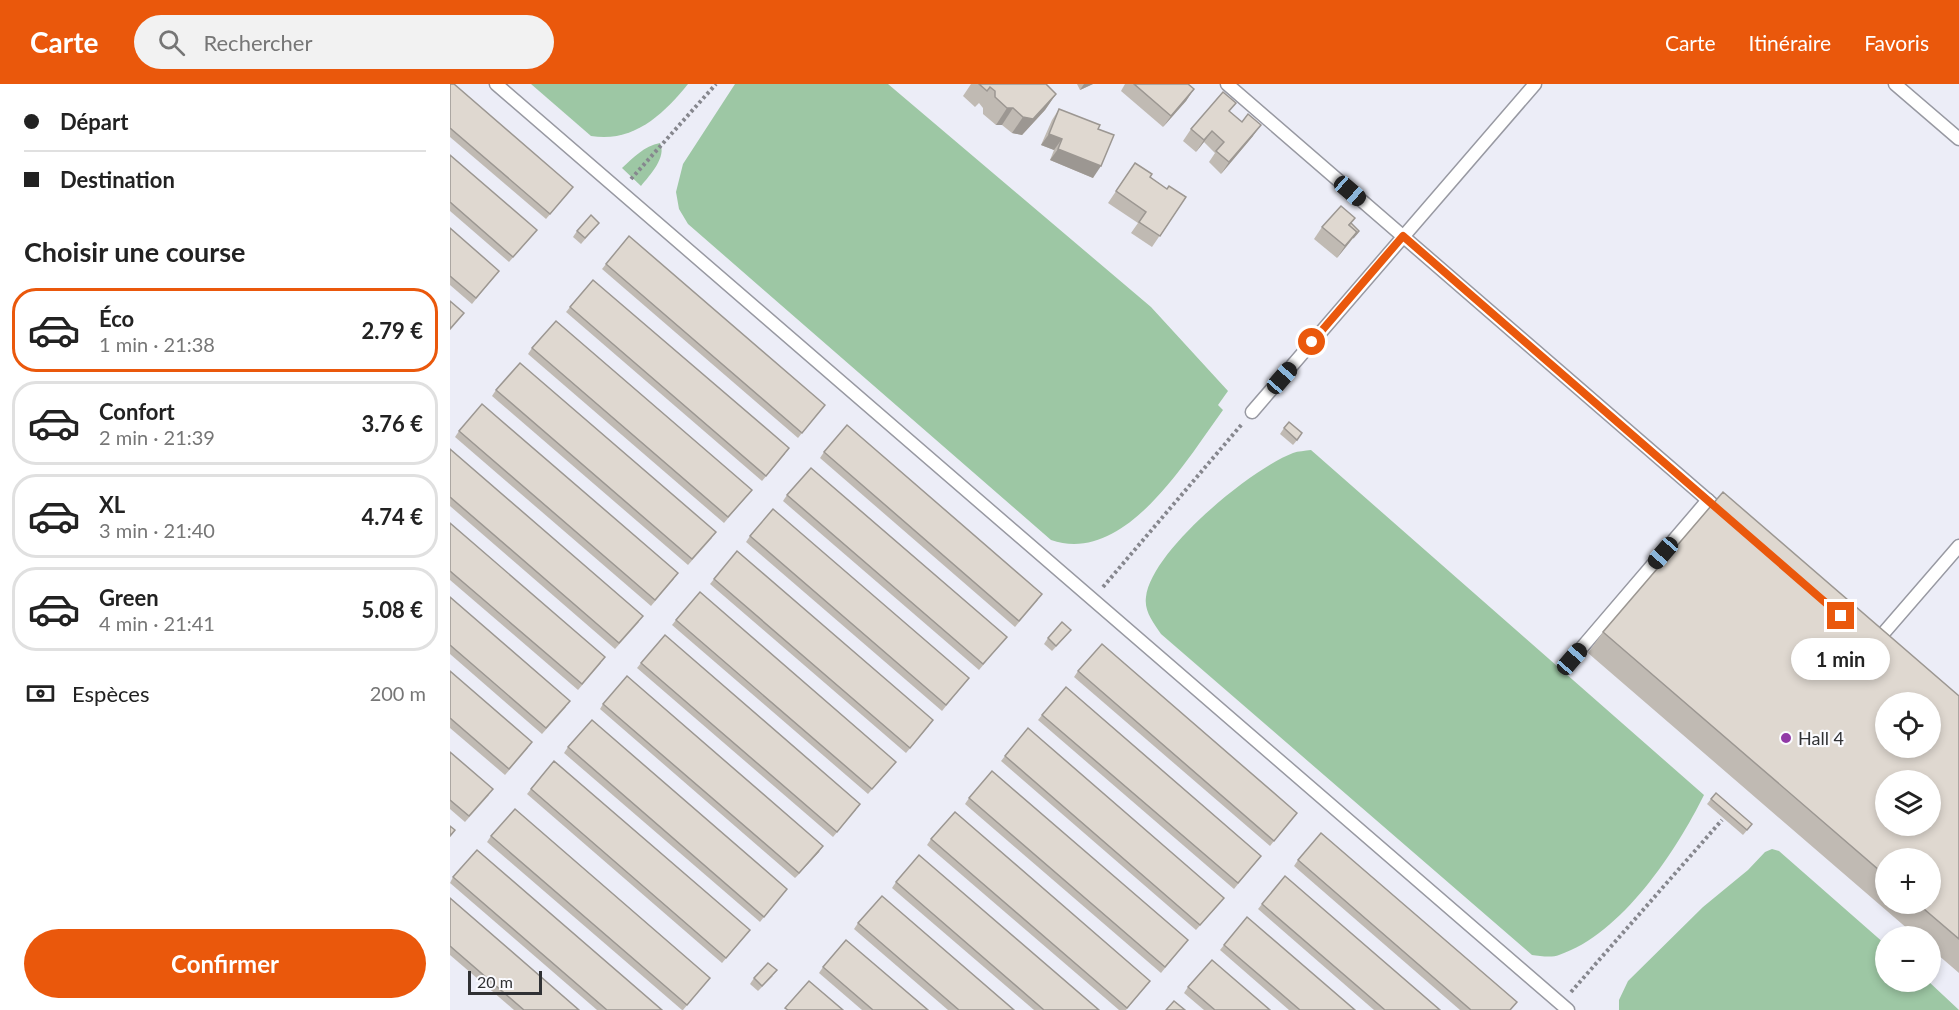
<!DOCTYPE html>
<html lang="fr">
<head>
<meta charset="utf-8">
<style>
	body { margin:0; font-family:Lato,sans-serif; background:#f2f2f2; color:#222; height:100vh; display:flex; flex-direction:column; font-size:22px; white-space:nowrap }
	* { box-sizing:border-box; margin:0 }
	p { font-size:20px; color:#767676 }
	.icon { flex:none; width:33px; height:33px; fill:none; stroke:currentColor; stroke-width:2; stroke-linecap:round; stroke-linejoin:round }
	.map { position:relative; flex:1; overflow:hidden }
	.sheet { display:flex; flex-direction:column; background:#fff; width:450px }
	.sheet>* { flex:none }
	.guide { display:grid; align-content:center; height:132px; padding:0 24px; background:#fff }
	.controls { position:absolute; left:1425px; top:608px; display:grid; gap:12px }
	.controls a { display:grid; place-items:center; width:66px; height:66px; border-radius:50%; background:#fff; box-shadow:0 3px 9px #0003; font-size:30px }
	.scale { position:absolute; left:18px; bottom:15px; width:74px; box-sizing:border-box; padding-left:6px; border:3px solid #303134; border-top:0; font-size:16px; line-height:21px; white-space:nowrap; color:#303134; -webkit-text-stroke:4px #fbfbff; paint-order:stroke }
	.end { position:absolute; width:27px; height:27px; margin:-14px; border:8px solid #ea580c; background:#fff; box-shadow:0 0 0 3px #fff }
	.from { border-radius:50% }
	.bubble { position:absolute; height:42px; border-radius:21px; background:#fff; box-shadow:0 3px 9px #0003; font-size:20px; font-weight:700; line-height:42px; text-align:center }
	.car { position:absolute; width:18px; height:36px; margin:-18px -9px; border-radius:8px; box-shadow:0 0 4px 2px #0007; background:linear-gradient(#222 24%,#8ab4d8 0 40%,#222 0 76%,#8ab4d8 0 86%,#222 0) }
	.guide b { display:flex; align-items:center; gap:21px; height:57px; font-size:22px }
	.guide b+b { border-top:2px solid #e0e0e0 }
	.guide i { width:15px; height:15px; background:#222 }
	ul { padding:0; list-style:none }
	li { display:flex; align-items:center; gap:18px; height:84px; margin:0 12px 9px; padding:0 12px; border:3px solid #e0e0e0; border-radius:24px }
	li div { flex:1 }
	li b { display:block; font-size:22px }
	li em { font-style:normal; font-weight:700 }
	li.active { border-color:#ea580c }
	li>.icon { width:54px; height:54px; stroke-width:1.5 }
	h2 { padding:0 24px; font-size:27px; line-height:72px }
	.pay { display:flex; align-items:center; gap:15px; height:66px; padding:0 24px; font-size:22px }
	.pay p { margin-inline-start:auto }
	.button { display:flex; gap:12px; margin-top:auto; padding:12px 24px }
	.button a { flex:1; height:69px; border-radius:36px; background:#ea580c; color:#fff; font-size:24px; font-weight:700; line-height:69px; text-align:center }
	header { display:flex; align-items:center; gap:36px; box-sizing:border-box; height:84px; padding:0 30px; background:#ea580c; color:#fff }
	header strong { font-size:28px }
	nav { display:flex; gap:33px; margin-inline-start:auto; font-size:21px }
	.search { width:420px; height:54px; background:#f2f2f2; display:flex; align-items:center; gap:15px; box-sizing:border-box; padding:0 21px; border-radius:33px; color:#767676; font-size:22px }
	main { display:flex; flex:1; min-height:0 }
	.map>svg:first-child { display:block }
	.green { fill:#9dc7a4 }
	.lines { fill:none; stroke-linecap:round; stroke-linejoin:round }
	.service-casing { stroke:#9899a2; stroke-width:15 }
	.path { stroke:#86878e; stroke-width:4; stroke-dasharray:3 3; stroke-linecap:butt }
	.service { stroke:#fff; stroke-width:12 }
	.wall { fill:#c0bab3; fill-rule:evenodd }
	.shaded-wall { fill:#9c9792 }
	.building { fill:#dfd8d0; stroke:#9c9792; stroke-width:1.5; fill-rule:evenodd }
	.route { stroke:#ea580c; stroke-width:8 }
	.poi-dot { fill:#9139a6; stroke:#fbfbff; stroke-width:2 }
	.labels { text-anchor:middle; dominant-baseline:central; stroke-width:4.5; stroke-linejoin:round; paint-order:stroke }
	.poi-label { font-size:18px; fill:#303134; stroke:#fbfbff; text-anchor:start }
</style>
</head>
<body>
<header>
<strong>Carte</strong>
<div class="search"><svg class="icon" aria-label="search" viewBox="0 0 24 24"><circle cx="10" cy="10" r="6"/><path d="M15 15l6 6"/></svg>Rechercher</div>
<nav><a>Carte</a><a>Itinéraire</a><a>Favoris</a></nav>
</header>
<main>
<section class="sheet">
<div class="guide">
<b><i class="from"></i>Départ</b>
<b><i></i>Destination</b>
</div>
<h2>Choisir une course</h2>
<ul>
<li class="active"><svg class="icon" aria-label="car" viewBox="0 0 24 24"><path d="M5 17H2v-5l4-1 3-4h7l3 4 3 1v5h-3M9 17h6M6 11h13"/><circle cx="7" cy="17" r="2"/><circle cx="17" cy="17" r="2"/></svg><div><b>Éco</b><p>1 min · 21:38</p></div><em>2.79 €</em></li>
<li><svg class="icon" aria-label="car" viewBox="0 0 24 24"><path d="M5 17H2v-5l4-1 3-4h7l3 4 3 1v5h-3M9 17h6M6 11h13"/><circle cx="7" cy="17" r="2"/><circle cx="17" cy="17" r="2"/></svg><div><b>Confort</b><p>2 min · 21:39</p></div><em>3.76 €</em></li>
<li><svg class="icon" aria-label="car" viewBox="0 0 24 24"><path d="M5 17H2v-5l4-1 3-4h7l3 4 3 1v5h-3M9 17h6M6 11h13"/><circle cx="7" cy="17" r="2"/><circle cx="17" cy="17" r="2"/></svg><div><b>XL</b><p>3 min · 21:40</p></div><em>4.74 €</em></li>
<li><svg class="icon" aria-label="car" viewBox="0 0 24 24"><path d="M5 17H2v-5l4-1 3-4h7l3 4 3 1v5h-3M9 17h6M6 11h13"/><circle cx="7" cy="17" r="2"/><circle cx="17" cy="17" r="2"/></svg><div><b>Green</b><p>4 min · 21:41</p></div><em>5.08 €</em></li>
</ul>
<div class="pay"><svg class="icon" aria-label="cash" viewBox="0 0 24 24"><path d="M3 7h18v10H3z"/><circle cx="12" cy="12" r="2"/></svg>Espèces<p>200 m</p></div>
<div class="button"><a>Confirmer</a></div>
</section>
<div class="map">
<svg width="1509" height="926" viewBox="0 0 1509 926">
	<rect width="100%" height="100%" fill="#ecedf7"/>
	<g class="green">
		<path d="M81,0H238C213,31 183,59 141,52Z"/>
		<path d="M285,0H438L701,223L778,307L768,321L773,326C737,375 675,482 601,456L238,140L229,125L226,108L233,80Z"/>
		<path d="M210,59C217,73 200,91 191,102L172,84C183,74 194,62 210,59Z"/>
		<path d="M861,366L1254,711C1226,767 1172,850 1109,871C1102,874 1090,872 1082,871L711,550C703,538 694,527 696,513C701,467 801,385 843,369C848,367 855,367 861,366Z"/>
		<path d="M1322,765L1329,767L1435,860L1436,897H1478L1509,926H1169V916L1178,897L1253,823L1298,786L1315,768Z"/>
	</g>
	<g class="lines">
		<defs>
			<g id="service">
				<path d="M46,0L1118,926"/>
				<path d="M777,0L1275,431"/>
				<path d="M1445,0L1509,55"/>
				<path d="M802,328L1085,0"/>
				<path d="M1425,559L1509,462"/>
				<path d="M1122,575L1258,416"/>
			</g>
		</defs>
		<use href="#service" class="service-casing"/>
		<g class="path">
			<path d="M181,95L266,0"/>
			<path d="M653,503L792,340"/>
			<path d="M1121,908L1272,736"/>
		</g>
		<use href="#service" class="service"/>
	</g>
	<g class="wall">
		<path d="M0,0L119,108L96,135L0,53Z"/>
		<path d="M521,0H596L606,10L595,26L572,51L562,49L552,41H546L533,30V24L529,19L525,23L513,12Z"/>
		<path d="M627,0H643L630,6Z"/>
		<path d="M675,0H738L744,5L736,17L713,43L671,7Z"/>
		<path d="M609,25L648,45L643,94L600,76L604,66L591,61L602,36Z"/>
		<path d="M780,28L803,52L771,90L759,78L765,69L754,58L746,68L733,57L741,45Z"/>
		<path d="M0,71L83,151L59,178L0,127Z"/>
		<path d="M685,79L700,93L717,105L736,113L702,163L681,149L688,139L658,119Z"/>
		<path d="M149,139L131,160L123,153L127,147Z"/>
		<path d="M901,139L909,147L887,174L864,155L872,143Z"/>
		<path d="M0,144L49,187L22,220L0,201Z"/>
		<path d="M156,180L375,321L348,354L152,185Z"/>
		<path d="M120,223L335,370L312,397L116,228Z"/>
		<path d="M82,264L302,406L274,439L78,270Z"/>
		<path d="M46,306L262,454L238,481L42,312Z"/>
		<path d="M834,344L848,355L843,361L830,350Z"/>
		<path d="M9,347L224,495L201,522L5,353Z"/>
		<path d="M0,365L189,538L165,565L0,422Z"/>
		<path d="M374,368L588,516L565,543L370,374Z"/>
		<path d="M337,411L557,553L529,586L333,417Z"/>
		<path d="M0,439L151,579L128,606L0,496Z"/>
		<path d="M300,452L519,594L492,627L296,458Z"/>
		<path d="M264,495L479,642L456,669L260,500Z"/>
		<path d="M0,513L116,623L92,650L0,570Z"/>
		<path d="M226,536L442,683L418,710L222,541Z"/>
		<path d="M1153,548L1509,612V889L1480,864V852H1466L1138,569ZM1436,774L1480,819H1436Z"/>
		<path d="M617,551L602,567L594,560L598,554Z"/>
		<path d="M191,579L406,726L383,753L187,584Z"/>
		<path d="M0,587L78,664L55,691L0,644Z"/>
		<path d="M628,587L847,729L820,762L624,593Z"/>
		<path d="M153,620L369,768L345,794L150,625Z"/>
		<path d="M592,631L811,772L784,805L588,636Z"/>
		<path d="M118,663L337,805L310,838L114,669Z"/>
		<path d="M0,668L39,711L15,738L0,725Z"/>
		<path d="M555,672L770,819L746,846L551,677Z"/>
		<path d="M81,705L300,846L272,879L77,710Z"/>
		<path d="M519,714L738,856L711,889L515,720Z"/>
		<path d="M1261,715L1298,745L1293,751L1257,720Z"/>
		<path d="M41,752L260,894L233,926H232L37,758Z"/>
		<path d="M481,755L700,897L676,926H669L477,761Z"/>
		<path d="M848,776L1061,926H1010L844,782Z"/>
		<path d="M3,793L212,926H147L0,799Z"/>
		<path d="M446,798L649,926H584L442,804Z"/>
		<path d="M0,814L129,926H64L0,871Z"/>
		<path d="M812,820L990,926H924L808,825Z"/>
		<path d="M408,839L564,926H498L404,845Z"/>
		<path d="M774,861L905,926H839L770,866Z"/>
		<path d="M373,883L478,926H412L369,889Z"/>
		<path d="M323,892L308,907L300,900L304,894Z"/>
		<path d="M738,903L820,926H754L734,909Z"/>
	</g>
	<g class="shaded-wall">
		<path d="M634,0H643L630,6Z"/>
		<path d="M744,5L736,17L713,43L721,32Z"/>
		<path d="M606,10L595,26L572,51L562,49L573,33Z"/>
		<path d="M557,24H563L552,41H546Z"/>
		<path d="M811,41L803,52L771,90L779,78Z"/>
		<path d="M762,47L754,58L746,68L754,56Z"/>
		<path d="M599,50L612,55L604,66L591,61Z"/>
		<path d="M608,65L651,82L643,94L600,76Z"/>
		<path d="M907,148L899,159L887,174L895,162Z"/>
		<path d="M373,762L369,768L345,794L349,789Z"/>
	</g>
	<g class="building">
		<path d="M0,0H4L123,103L100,130L0,44Z"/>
		<path d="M529,0H596L606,10L583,35L573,33L563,24H557L545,13V7L540,3L537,7Z"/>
		<path d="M684,0H738L744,5L721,32Z"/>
		<path d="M773,8L786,19L779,27L792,38L798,30L811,41L779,78L766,67L774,58L762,47L754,56L741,45Z"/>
		<path d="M609,25L650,41L648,45L664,51L651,82L608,65L612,55L599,50Z"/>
		<path d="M0,71L87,146L63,173L0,118Z"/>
		<path d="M685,79L702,90L700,93L717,105L719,102L736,113L710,152L689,138L696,128L666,107Z"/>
		<path d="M891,122L905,134L899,141L907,148L895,162L872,143Z"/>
		<path d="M141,131L149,139L135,154L127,147Z"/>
		<path d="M901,139L909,147L903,154L907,148L899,141Z"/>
		<path d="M0,144L49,187L26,214L0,192Z"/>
		<path d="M179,152L375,321L352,349L156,180Z"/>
		<path d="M143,196L339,364L316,392L120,223Z"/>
		<path d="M0,217L14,229L0,245Z"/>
		<path d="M106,237L302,406L278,433L82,264Z"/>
		<path d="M70,279L266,448L242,475L46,306Z"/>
		<path d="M32,320L228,489L205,516L9,347Z"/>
		<path d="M839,338L852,349L847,356L834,344Z"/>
		<path d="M397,341L592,510L569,537L374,368Z"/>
		<path d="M0,365L193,532L169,559L0,413Z"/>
		<path d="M361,384L557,553L533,580L337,411Z"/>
		<path d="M1273,408L1509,612V855L1467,819H1480V774H1436V792L1153,548ZM1436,618H1480V663H1436ZM1436,696H1480V741H1436Z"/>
		<path d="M323,425L519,594L496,621L300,452Z"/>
		<path d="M0,439L155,573L132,600L0,487Z"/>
		<path d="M287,467L483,636L460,664L264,495Z"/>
		<path d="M250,508L446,678L422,705L226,536Z"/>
		<path d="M0,513L120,617L96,644L0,561Z"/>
		<path d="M612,538L621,546L606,562L598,554Z"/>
		<path d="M215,551L410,720L387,748L191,579Z"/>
		<path d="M652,560L847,729L824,757L628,587Z"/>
		<path d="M0,587L82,658L59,685L0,634Z"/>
		<path d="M177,592L373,762L349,789L153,620Z"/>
		<path d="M616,603L811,772L788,799L592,631Z"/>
		<path d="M142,636L337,805L314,833L118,663Z"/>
		<path d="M578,644L774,814L750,841L555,672Z"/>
		<path d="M0,668L43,705L19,732L0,716Z"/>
		<path d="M104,677L300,846L276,874L81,705Z"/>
		<path d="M542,687L738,856L715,883L519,714Z"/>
		<path d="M1266,709L1302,740L1297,746L1261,715Z"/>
		<path d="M65,725L260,894L237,921L41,752Z"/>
		<path d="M505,728L700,897L677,924L481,755Z"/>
		<path d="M0,742L5,746L0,752Z"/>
		<path d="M871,749L1067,918L1060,926H1021L848,776Z"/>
		<path d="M27,766L212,926H157L3,793Z"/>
		<path d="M469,771L649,926H594L446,798Z"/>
		<path d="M835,792L990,926H935L812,820Z"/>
		<path d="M432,812L564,926H509L408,839Z"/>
		<path d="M0,814L129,926H74L0,862Z"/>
		<path d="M797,833L905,926H850L774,861Z"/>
		<path d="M396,856L478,926H423L373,883Z"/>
		<path d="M762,876L820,926H765L738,903Z"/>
		<path d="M318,879L327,886L312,902L304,894Z"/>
		<path d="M359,897L393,926H338L335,924Z"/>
		<path d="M724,917L735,926H716Z"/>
	</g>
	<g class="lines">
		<path class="route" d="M862,258L953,152L1391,532"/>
	</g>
	<circle class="poi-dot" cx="1336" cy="654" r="6"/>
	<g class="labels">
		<g class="poi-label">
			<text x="1348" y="654">Hall 4</text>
		</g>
	</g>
</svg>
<div class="controls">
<a><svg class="icon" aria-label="locate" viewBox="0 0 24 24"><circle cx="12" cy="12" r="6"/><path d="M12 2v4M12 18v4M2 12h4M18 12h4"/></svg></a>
<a><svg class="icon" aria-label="layers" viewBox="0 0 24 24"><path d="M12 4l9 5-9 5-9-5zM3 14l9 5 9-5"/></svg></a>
<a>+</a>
<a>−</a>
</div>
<div class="scale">20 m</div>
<i class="end from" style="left:862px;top:258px"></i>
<i class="end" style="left:1391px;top:532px"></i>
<div class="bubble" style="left:1341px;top:554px;width:99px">1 min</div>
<i class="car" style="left:900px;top:107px;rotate:131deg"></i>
<i class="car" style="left:832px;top:294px;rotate:41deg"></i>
<i class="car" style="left:1213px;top:469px;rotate:221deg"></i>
<i class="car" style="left:1122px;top:575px;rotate:41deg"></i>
</div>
</main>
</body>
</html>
